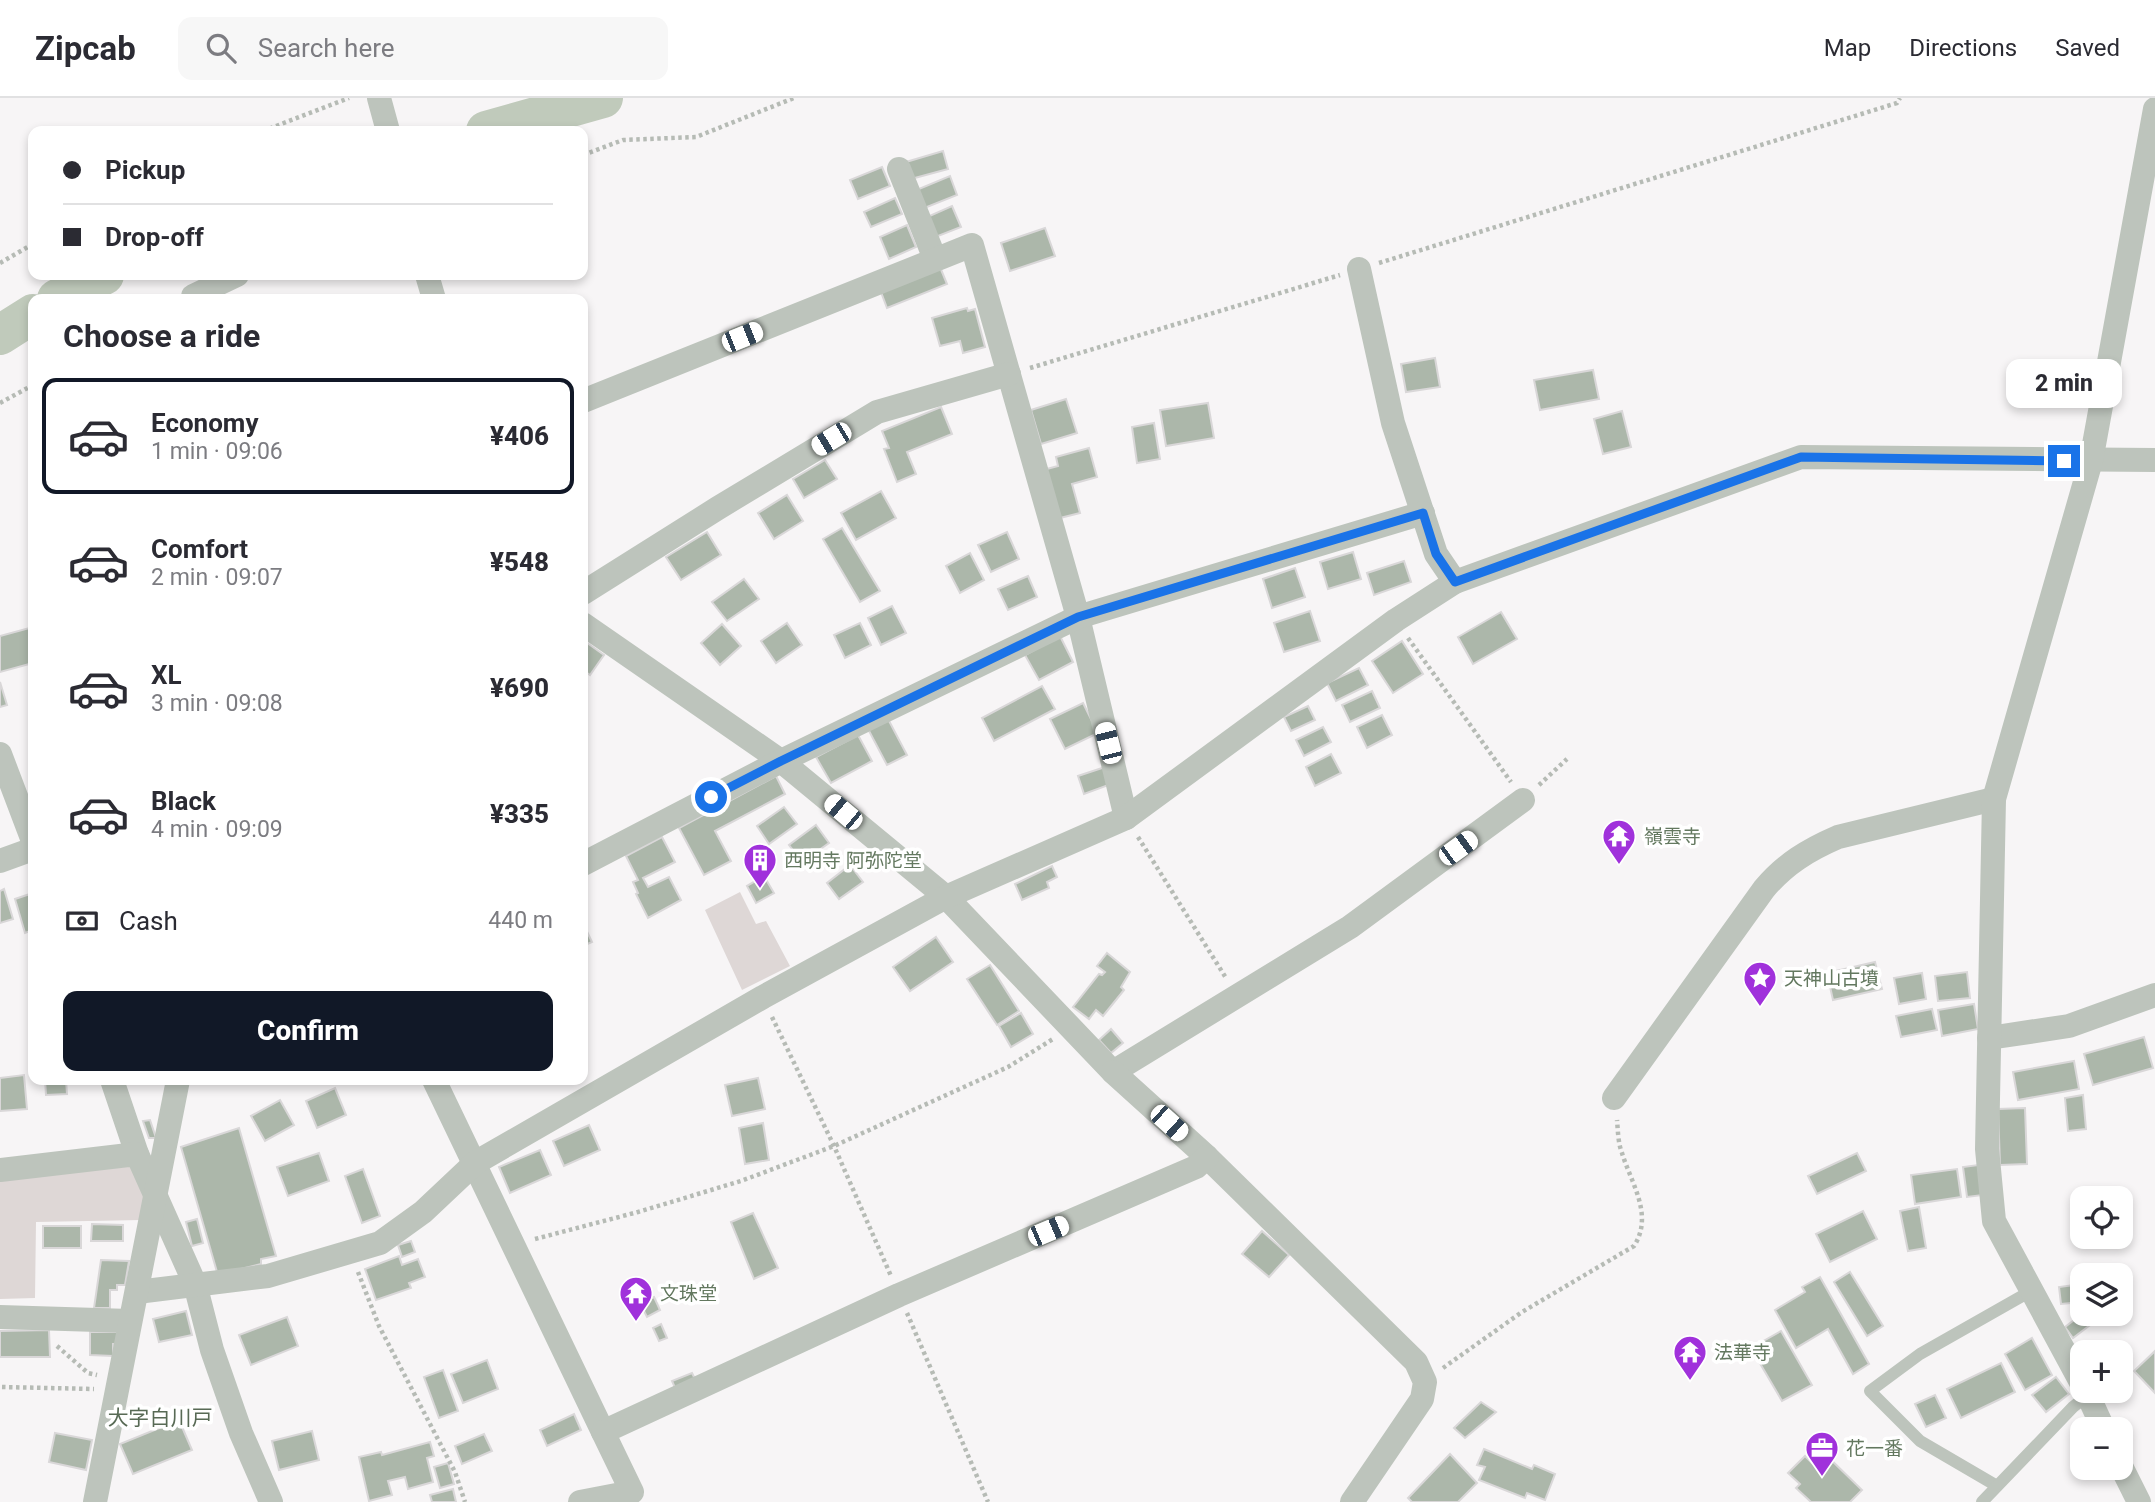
<!DOCTYPE html>
<html lang="en">
<head>
<meta charset="utf-8">
<style>
	body { margin:0; font-family:Roboto,"Noto Sans JP",sans-serif; background:#f7f7f7; color:#2b2b33; height:100vh; display:flex; flex-direction:column; font-size:26px; white-space:nowrap }
	* { box-sizing:border-box; margin:0 }
	p { font-size:23px; color:#7c7c81 }
	.icon { flex:none; width:38px; height:38px; fill:none; stroke:currentColor; stroke-width:2; stroke-linecap:round; stroke-linejoin:round }
	.map { position:relative; flex:1; overflow:hidden }
	.details { position:absolute; left:28px; top:196px; width:560px; height:791px; display:flex; flex-direction:column; background:#fff; border-radius:14px; box-shadow:0 4px 10px #0003 }
	.details>* { flex:none }
	.top-card { position:absolute; left:28px; top:28px; width:560px; height:154px; border-radius:14px; box-shadow:0 4px 10px #0003; display:grid; align-content:center; height:154px; padding:0 35px; background:#fff }
	.buttons { position:absolute; left:2070px; top:1088px; display:grid; gap:14px }
	.buttons a { display:grid; place-items:center; width:63px; height:63px; border-radius:14px; background:#fff; box-shadow:0 4px 10px #0003; font-size:35px }
	.end { position:absolute; width:32px; height:32px; margin:-16px; border:9px solid #1a73e8; background:#fff; box-shadow:0 0 0 4px #fff }
	.from { border-radius:50% }
	.bubble { position:absolute; height:49px; border-radius:14px; background:#fff; box-shadow:0 4px 10px #0003; font-size:23px; font-weight:800; line-height:49px; text-align:center }
	.car { position:absolute; width:21px; height:42px; margin:-21px -10px; border-radius:9px; box-shadow:0 0 5px 2px #0007; background:linear-gradient(#fff 24%,#345 0 40%,#fff 0 76%,#345 0 86%,#fff 0) }
	.top-card b { display:flex; align-items:center; gap:24px; height:66px; font-size:26px }
	.top-card b+b { border-top:2px solid #e1e1e2 }
	.top-card i { width:18px; height:18px; background:#2b2b33 }
	ul { padding:0; list-style:none }
	li { display:flex; align-items:center; gap:21px; height:116px; margin:0 14px 10px; padding:0 21px; border:4px solid transparent; border-radius:14px }
	li div { flex:1 }
	li b { display:block; font-size:26px }
	li em { font-style:normal; font-weight:800 }
	li.selected { border-color:#111827 }
	li>.icon { width:63px; height:63px; stroke-width:1.5 }
	h2 { padding:0 35px; font-size:32px; line-height:84px }
	.pay { display:flex; align-items:center; gap:18px; height:77px; padding:0 35px; font-size:26px }
	.pay p { margin-inline-start:auto }
	.button { display:flex; gap:14px; margin-top:auto; padding:14px 35px }
	.button a { flex:1; height:80px; border-radius:14px; background:#111827; color:#fff; font-size:28px; font-weight:800; line-height:80px; text-align:center }
	header { display:flex; align-items:center; gap:42px; box-sizing:border-box; height:98px; padding:0 35px; background:#fff; border-bottom:2px solid #e1e1e2 }
	header strong { font-size:33px }
	nav { display:flex; gap:38px; margin-inline-start:auto; font-size:24px }
	.search { width:490px; height:63px; background:#f7f7f7; display:flex; align-items:center; gap:18px; box-sizing:border-box; padding:0 24px; border-radius:14px; color:#7c7c81; font-size:26px }
	.map>svg:first-child { display:block }
	.green { fill:#ded7d6 }
	.lines { fill:none; stroke-linecap:round; stroke-linejoin:round }
	.river { stroke:#c0cabb; stroke-width:40 }
	.building { fill:#acb7aa; stroke:#d9d7d8; stroke-width:2 }
	.path { stroke:#b6bbb5; stroke-width:4.5; stroke-dasharray:3.5 3.5; stroke-linecap:butt }
	.service { stroke:#bdc4bc; stroke-width:12 }
	.minor { stroke:#bdc4bc; stroke-width:24 }
	.route { stroke:#1a73e8; stroke-width:9 }
	.labels { text-anchor:middle; dominant-baseline:central; stroke-width:7; stroke-linejoin:round; paint-order:stroke }
	.poi-label { font-size:19px; fill:#63785f; stroke:#fff; text-anchor:start }
	.neighbourhood-label { font-size:21px; fill:#586a55; stroke:#fff }
</style>
</head>
<body>
<header>
<strong>Zipcab</strong>
<div class="search"><svg class="icon" aria-label="search" viewBox="0 0 24 24"><circle cx="10" cy="10" r="6"/><path d="M15 15l6 6"/></svg>Search here</div>
<nav><a>Map</a><a>Directions</a><a>Saved</a></nav>
</header>
<div class="map">
<svg width="2155" height="1404" viewBox="0 0 2155 1404">
	<rect width="100%" height="100%" fill="#f7f5f6"/>
	<g class="green">
		<path d="M740,794L756,826L766,823L790,868L742,892L705,812Z"/>
		<path d="M132,1065L149,1100L141,1122L36,1124L35,1200L0,1201V1080Z"/>
	</g>
	<g class="lines">
		<g class="river">
			<path d="M486,33L603,0"/>
			<path d="M57,201L104,177"/>
			<path d="M0,237L33,216"/>
		</g>
	</g>
	<g class="building">
		<path d="M943,53L948,71L911,81L906,64Z"/>
		<path d="M882,69L890,88L858,101L850,82Z"/>
		<path d="M950,78L957,97L922,111L914,93Z"/>
		<path d="M895,100L902,116L871,129L864,114Z"/>
		<path d="M952,108L961,129L933,140L925,120Z"/>
		<path d="M907,127L916,149L889,161L880,139Z"/>
		<path d="M1045,130L1055,158L1010,173L1001,145Z"/>
		<path d="M940,169L947,186L887,210L881,194Z"/>
		<path d="M967,210L968,213L975,211L985,249L963,255L960,243L940,248L932,220Z"/>
		<path d="M1435,260L1440,289L1406,294L1401,266Z"/>
		<path d="M1593,272L1599,301L1540,312L1534,282Z"/>
		<path d="M1066,301L1077,335L1041,346L1031,312Z"/>
		<path d="M1208,305L1214,340L1166,348L1160,312Z"/>
		<path d="M941,309L952,336L907,354L916,376L897,384L884,351L889,350L882,333Z"/>
		<path d="M1622,313L1631,349L1603,356L1594,321Z"/>
		<path d="M1154,325L1160,361L1137,365L1132,329Z"/>
		<path d="M1089,350L1097,379L1072,386L1080,415L1056,421L1043,372L1058,368L1056,359Z"/>
		<path d="M825,362L837,381L804,400L793,381Z"/>
		<path d="M881,393L896,420L856,442L841,415Z"/>
		<path d="M787,397L803,423L774,441L758,415Z"/>
		<path d="M842,430L880,493L860,504L823,441Z"/>
		<path d="M707,434L721,457L681,482L666,459Z"/>
		<path d="M1007,434L1019,461L991,474L978,447Z"/>
		<path d="M1353,454L1361,481L1328,491L1320,464Z"/>
		<path d="M970,455L984,482L960,495L946,468Z"/>
		<path d="M1404,463L1411,484L1374,497L1367,475Z"/>
		<path d="M1295,470L1305,499L1272,510L1263,481Z"/>
		<path d="M1028,478L1037,499L1008,512L998,491Z"/>
		<path d="M744,481L759,501L727,523L712,504Z"/>
		<path d="M892,508L906,535L881,547L868,520Z"/>
		<path d="M1310,513L1320,543L1284,554L1274,525Z"/>
		<path d="M1501,514L1517,541L1473,566L1458,539Z"/>
		<path d="M787,525L802,547L776,565L761,543Z"/>
		<path d="M860,525L871,547L845,560L834,537Z"/>
		<path d="M722,526L741,548L720,567L701,545Z"/>
		<path d="M33,529V565L0,574V538Z"/>
		<path d="M1060,538L1073,564L1039,582L1025,557Z"/>
		<path d="M583,542L604,557L590,577L583,572Z"/>
		<path d="M1402,543L1423,576L1393,595L1372,563Z"/>
		<path d="M1359,570L1368,587L1336,603L1327,585Z"/>
		<path d="M0,584L7,607L0,609Z"/>
		<path d="M1042,588L1055,611L994,643L982,620Z"/>
		<path d="M1372,593L1380,610L1350,624L1342,607Z"/>
		<path d="M1083,605L1098,635L1065,651L1050,621Z"/>
		<path d="M1308,608L1315,622L1291,633L1284,619Z"/>
		<path d="M1382,617L1392,637L1367,650L1357,629Z"/>
		<path d="M888,621L907,657L887,667L868,631Z"/>
		<path d="M1323,629L1331,644L1304,658L1296,642Z"/>
		<path d="M858,637L872,663L831,685L816,659Z"/>
		<path d="M1331,656L1341,675L1315,688L1306,669Z"/>
		<path d="M1108,668L1114,685L1084,696L1078,678Z"/>
		<path d="M776,678L785,696L715,733L731,763L704,777L679,730Z"/>
		<path d="M784,709L797,726L769,746L757,728Z"/>
		<path d="M816,727L829,745L802,764L789,747Z"/>
		<path d="M662,739L675,764L643,780L648,789L669,779L681,802L648,820L636,796L638,795L633,784L638,782L626,758Z"/>
		<path d="M850,767L863,784L839,801L827,785Z"/>
		<path d="M1052,768L1057,779L1047,784L1049,790L1022,802L1015,786Z"/>
		<path d="M764,778L774,795L756,805L747,788Z"/>
		<path d="M4,791L13,821L0,825V793Z"/>
		<path d="M33,795V832L25,835L15,801Z"/>
		<path d="M583,825L592,844L583,848Z"/>
		<path d="M936,839L953,864L910,893L893,869Z"/>
		<path d="M1107,855L1130,874L1121,889L1124,892L1103,918L1096,912L1089,921L1073,909L1099,876L1102,877L1105,874L1097,868Z"/>
		<path d="M1875,864L1882,891L1833,902L1827,875Z"/>
		<path d="M990,867L1019,913L997,927L967,881Z"/>
		<path d="M1967,874L1970,900L1938,903L1935,878Z"/>
		<path d="M1922,875L1926,901L1899,906L1894,880Z"/>
		<path d="M1974,906L1978,931L1942,938L1938,912Z"/>
		<path d="M1932,911L1937,932L1901,939L1896,918Z"/>
		<path d="M1021,915L1033,936L1011,949L999,928Z"/>
		<path d="M1111,931L1123,945L1111,955L1099,942Z"/>
		<path d="M2144,939L2153,970L2093,987L2084,956Z"/>
		<path d="M2074,963L2079,991L2018,1002L2013,974Z"/>
		<path d="M24,977L27,1011L0,1013V980Z"/>
		<path d="M758,980L765,1011L732,1018L725,987Z"/>
		<path d="M45,982H66L67,996L46,997Z"/>
		<path d="M335,990L346,1017L317,1030L306,1003Z"/>
		<path d="M2083,997L2086,1031L2068,1033L2065,1000Z"/>
		<path d="M280,1002L294,1027L265,1043L251,1018Z"/>
		<path d="M2025,1010L2027,1066L2000,1067L1998,1011Z"/>
		<path d="M150,1022L156,1040H149L143,1023Z"/>
		<path d="M763,1025L769,1062L745,1066L739,1030Z"/>
		<path d="M589,1027L600,1052L564,1068L553,1043Z"/>
		<path d="M239,1030L276,1158L261,1161V1166L233,1173L217,1174L181,1049Z"/>
		<path d="M540,1052L551,1077L510,1095L499,1069Z"/>
		<path d="M319,1055L329,1083L288,1098L277,1069Z"/>
		<path d="M1857,1055L1866,1073L1817,1096L1808,1078Z"/>
		<path d="M1978,1067L1983,1097L1967,1099L1963,1069Z"/>
		<path d="M363,1071L380,1118L362,1125L345,1078Z"/>
		<path d="M1957,1071L1961,1099L1915,1106L1911,1077Z"/>
		<path d="M1919,1109L1926,1150L1908,1153L1900,1113Z"/>
		<path d="M1863,1113L1877,1141L1830,1164L1816,1136Z"/>
		<path d="M753,1115L778,1170L754,1181L731,1124Z"/>
		<path d="M197,1121L203,1145L192,1148L186,1124Z"/>
		<path d="M92,1126L123,1127V1143H91Z"/>
		<rect x="43" y="1128" width="38" height="22"/>
		<path d="M1262,1133L1289,1157L1269,1179L1242,1156Z"/>
		<path d="M411,1143L415,1154L402,1159L398,1147Z"/>
		<path d="M399,1158L402,1167L418,1161L425,1179L409,1185L411,1190L376,1202L365,1171Z"/>
		<path d="M101,1162L129,1163L125,1187H117V1192H110V1210H94Z"/>
		<path d="M1850,1174L1883,1228L1867,1238L1834,1184Z"/>
		<path d="M1820,1179L1869,1266L1853,1276L1828,1231L1796,1250L1775,1212L1805,1194L1802,1189Z"/>
		<path d="M2082,1186V1204L2061,1206L2059,1189Z"/>
		<path d="M654,1199L660,1212L647,1219L640,1205Z"/>
		<path d="M186,1213L192,1237L159,1244L153,1221Z"/>
		<path d="M2082,1216H2095L2098,1221L2073,1240L2065,1229Z"/>
		<path d="M287,1219L298,1248L251,1267L239,1237Z"/>
		<path d="M661,1226L667,1240L659,1243L653,1230Z"/>
		<path d="M49,1232L50,1259H0V1233Z"/>
		<path d="M1781,1233L1812,1287L1782,1303L1751,1250Z"/>
		<path d="M90,1234H117V1246H113V1258L90,1257Z"/>
		<path d="M2032,1240L2052,1277L2025,1292L2005,1256Z"/>
		<path d="M2155,1253V1295L2134,1273Z"/>
		<path d="M487,1262L498,1291L463,1305L451,1276Z"/>
		<path d="M2001,1265L2015,1294L1961,1320L1947,1291Z"/>
		<path d="M443,1272L458,1313L439,1320L424,1279Z"/>
		<path d="M692,1275L696,1283L676,1292L672,1283Z"/>
		<path d="M2056,1279L2069,1296L2046,1314L2032,1297Z"/>
		<path d="M1935,1297L1946,1320L1926,1329L1915,1306Z"/>
		<path d="M1481,1304L1496,1314L1465,1340L1454,1330Z"/>
		<path d="M574,1316L581,1332L547,1348L540,1332Z"/>
		<path d="M179,1322L192,1352L133,1376L120,1346Z"/>
		<path d="M312,1333L319,1362L279,1372L272,1343Z"/>
		<path d="M55,1335L92,1342L86,1372L49,1364Z"/>
		<path d="M484,1336L492,1353L462,1366L455,1348Z"/>
		<path d="M430,1344L434,1358L427,1360L433,1384L408,1391L405,1379L388,1383L392,1397L369,1403L359,1359L381,1354L382,1357Z"/>
		<path d="M1484,1351L1532,1371L1534,1367L1555,1376L1545,1402L1527,1395L1525,1400L1479,1382L1485,1369L1477,1367Z"/>
		<path d="M1450,1356L1477,1385L1458,1404H1412L1408,1400Z"/>
		<path d="M1805,1358L1816,1369L1827,1358L1862,1392L1850,1404H1811L1796,1390L1800,1386L1788,1375Z"/>
		<path d="M448,1365L454,1386L440,1390L434,1369Z"/>
		<path d="M453,1391L456,1404H432L430,1397Z"/>
	</g>
	<g class="lines">
		<g class="path">
			<path d="M263,33L349,0"/>
			<path d="M583,57L623,42L696,39L794,0"/>
			<path d="M0,165L33,146"/>
			<path d="M1379,165L1897,5L1900,0"/>
			<path d="M1030,270L1340,177"/>
			<path d="M0,305L33,287"/>
			<path d="M1408,540L1511,684"/>
			<path d="M1539,687L1567,661"/>
			<path d="M1138,739L1226,880"/>
			<path d="M772,919L834,1048L891,1178"/>
			<path d="M535,1141L638,1114L741,1083L834,1048L1008,969L1053,941"/>
			<path d="M358,1174L379,1228L455,1374L465,1404"/>
			<path d="M907,1215L988,1404"/>
			<path d="M57,1248L88,1275L97,1277"/>
			<path d="M1443,1270L1522,1214L1634,1148C1654,1117 1631,1085 1622,1055C1618,1045 1618,1033 1617,1022"/>
			<path d="M2,1289L94,1291"/>
		</g>
		<g class="service">
			<path d="M1997,1388L1920,1343L1870,1293L1920,1256L2031,1193"/>
			<path d="M1982,1404L2073,1309L2088,1297"/>
		</g>
		<g class="minor">
			<path d="M379,0L388,33"/>
			<path d="M899,71L935,161"/>
			<path d="M1359,171L1393,325L1436,456L1455,484"/>
			<path d="M427,177L434,201"/>
			<path d="M194,201L193,198L237,177"/>
			<path d="M583,303L972,147L1078,519L1126,720"/>
			<path d="M583,495L718,410L877,314L1009,276"/>
			<path d="M583,526L781,663L946,799L1113,974L1350,829L1523,702"/>
			<path d="M0,656L33,743"/>
			<path d="M0,763L33,751"/>
			<path d="M583,766L781,663L1078,519L1423,415"/>
			<path d="M1989,940L2069,928L2155,897"/>
			<path d="M1113,974L1207,1059L1416,1264L1425,1284L1422,1301L1352,1404"/>
			<path d="M112,982L137,1056"/>
			<path d="M434,982L603,1334L899,1197L1196,1069L1207,1059"/>
			<path d="M1614,1000L1764,791C1785,766 1808,752 1838,739L1994,701"/>
			<path d="M0,1072L137,1056L195,1186L212,1252L241,1335L271,1404"/>
			<path d="M137,1194L268,1178L380,1145L423,1114L475,1065L763,899L946,799L1126,720L1396,522L1455,484L1801,359L2155,362"/>
			<path d="M0,1219L130,1223"/>
			<path d="M2082,1286L1994,1123L1987,1051L1994,701L2091,363L2155,11"/>
			<path d="M2086,1293L2104,1332"/>
			<path d="M2121,1368L2139,1404"/>
			<path d="M95,1404L178,982"/>
			<path d="M580,1404L632,1394L603,1334"/>
		</g>
	</g>
	<g class="lines">
		<path class="route" d="M711,699L781,663L1078,519L1423,415L1436,456L1455,484L1801,359L2064,363"/>
	</g>
	<defs>
		<symbol id="temple-pin" viewBox="-11 -11 22 30"><path d="M0 17L-7.5 6A9.5 9.5 0 1 1 7.5 6Z" fill="#a031db" stroke="#fff"/><path d="M0-6L5-2H3V0L6.5 2.5H4V6H1.5V3h-3V6H-4V2.5H-6.5L-3 0V-2H-5Z" fill="#fff"/></symbol>
		<symbol id="building-pin" viewBox="-11 -11 22 30"><path d="M0 17L-7.5 6A9.5 9.5 0 1 1 7.5 6Z" fill="#a031db" stroke="#fff"/><path d="M-4-6H4V6H1V3H-1V6H-4ZM-2.5-4.3h1.7v1.8h-1.7ZM.8-4.3h1.7v1.8H.8ZM-2.5-1h1.7V.8h-1.7ZM.8-1h1.7V.8H.8Z" fill="#fff"/></symbol>
		<symbol id="sight-pin" viewBox="-11 -11 22 30"><path d="M0 17L-7.5 6A9.5 9.5 0 1 1 7.5 6Z" fill="#a031db" stroke="#fff"/><path d="M0-6L1.8-2.2L6-1.7L2.9 1.2L3.7 5.4L0 3.3L-3.7 5.4L-2.9 1.2L-6-1.7L-1.8-2.2Z" fill="#fff"/></symbol>
		<symbol id="office-pin" viewBox="-11 -11 22 30"><path d="M0 17L-7.5 6A9.5 9.5 0 1 1 7.5 6Z" fill="#a031db" stroke="#fff"/><path d="M-6-3h4V-5.5h4V-3h4V5H-6ZM-1-4.5V-3h2v-1.5ZM-6 0V1H6V0Z" fill="#fff"/></symbol>
	</defs>
	<g fill-rule="evenodd">
		<use href="#temple-pin" x="1600" y="719" width="38" height="52"/>
		<use href="#building-pin" x="741" y="743" width="38" height="52"/>
		<use href="#sight-pin" x="1741" y="861" width="38" height="52"/>
		<use href="#temple-pin" x="617" y="1176" width="38" height="52"/>
		<use href="#temple-pin" x="1671" y="1235" width="38" height="52"/>
		<use href="#office-pin" x="1803" y="1331" width="38" height="52"/>
	</g>
	<g class="labels">
		<g class="poi-label">
			<text x="1644" y="738">嶺雲寺</text>
			<text x="784" y="762">西明寺 阿弥陀堂</text>
			<text x="1784" y="880">天神山古墳</text>
			<text x="660" y="1195">文珠堂</text>
			<text x="1714" y="1254">法華寺</text>
			<text x="1846" y="1350">花一番</text>
		</g>
		<g class="neighbourhood-label">
			<text x="160" y="1320">大字白川戸</text>
		</g>
	</g>
</svg>
<div class="buttons">
<a><svg class="icon" aria-label="locate" viewBox="0 0 24 24"><circle cx="12" cy="12" r="6"/><path d="M12 2v4M12 18v4M2 12h4M18 12h4"/></svg></a>
<a><svg class="icon" aria-label="layers" viewBox="0 0 24 24"><path d="M12 4l9 5-9 5-9-5zM3 14l9 5 9-5"/></svg></a>
<a>+</a>
<a>−</a>
</div>
<i class="end from" style="left:711px;top:699px"></i>
<i class="end" style="left:2064px;top:363px"></i>
<div class="bubble" style="left:2006px;top:261px;width:116px">2 min</div>
<i class="car" style="left:742px;top:239px;rotate:68deg"></i>
<i class="car" style="left:831px;top:341px;rotate:239deg"></i>
<i class="car" style="left:1108px;top:645px;rotate:346deg"></i>
<i class="car" style="left:843px;top:714px;rotate:310deg"></i>
<i class="car" style="left:1458px;top:750px;rotate:54deg"></i>
<i class="car" style="left:1169px;top:1025px;rotate:132deg"></i>
<i class="car" style="left:1048px;top:1133px;rotate:67deg"></i>
<div class="top-card">
<b><i class="from"></i>Pickup</b>
<b><i></i>Drop-off</b>
</div>
<section class="details">
<h2>Choose a ride</h2>
<ul>
<li class="selected"><svg class="icon" aria-label="car" viewBox="0 0 24 24"><path d="M5 17H2v-5l4-1 3-4h7l3 4 3 1v5h-3M9 17h6M6 11h13"/><circle cx="7" cy="17" r="2"/><circle cx="17" cy="17" r="2"/></svg><div><b>Economy</b><p>1 min · 09:06</p></div><em>¥406</em></li>
<li><svg class="icon" aria-label="car" viewBox="0 0 24 24"><path d="M5 17H2v-5l4-1 3-4h7l3 4 3 1v5h-3M9 17h6M6 11h13"/><circle cx="7" cy="17" r="2"/><circle cx="17" cy="17" r="2"/></svg><div><b>Comfort</b><p>2 min · 09:07</p></div><em>¥548</em></li>
<li><svg class="icon" aria-label="car" viewBox="0 0 24 24"><path d="M5 17H2v-5l4-1 3-4h7l3 4 3 1v5h-3M9 17h6M6 11h13"/><circle cx="7" cy="17" r="2"/><circle cx="17" cy="17" r="2"/></svg><div><b>XL</b><p>3 min · 09:08</p></div><em>¥690</em></li>
<li><svg class="icon" aria-label="car" viewBox="0 0 24 24"><path d="M5 17H2v-5l4-1 3-4h7l3 4 3 1v5h-3M9 17h6M6 11h13"/><circle cx="7" cy="17" r="2"/><circle cx="17" cy="17" r="2"/></svg><div><b>Black</b><p>4 min · 09:09</p></div><em>¥335</em></li>
</ul>
<div class="pay"><svg class="icon" aria-label="cash" viewBox="0 0 24 24"><path d="M3 7h18v10H3z"/><circle cx="12" cy="12" r="2"/></svg>Cash<p>440 m</p></div>
<div class="button"><a>Confirm</a></div>
</section>
</div>
</body>
</html>
